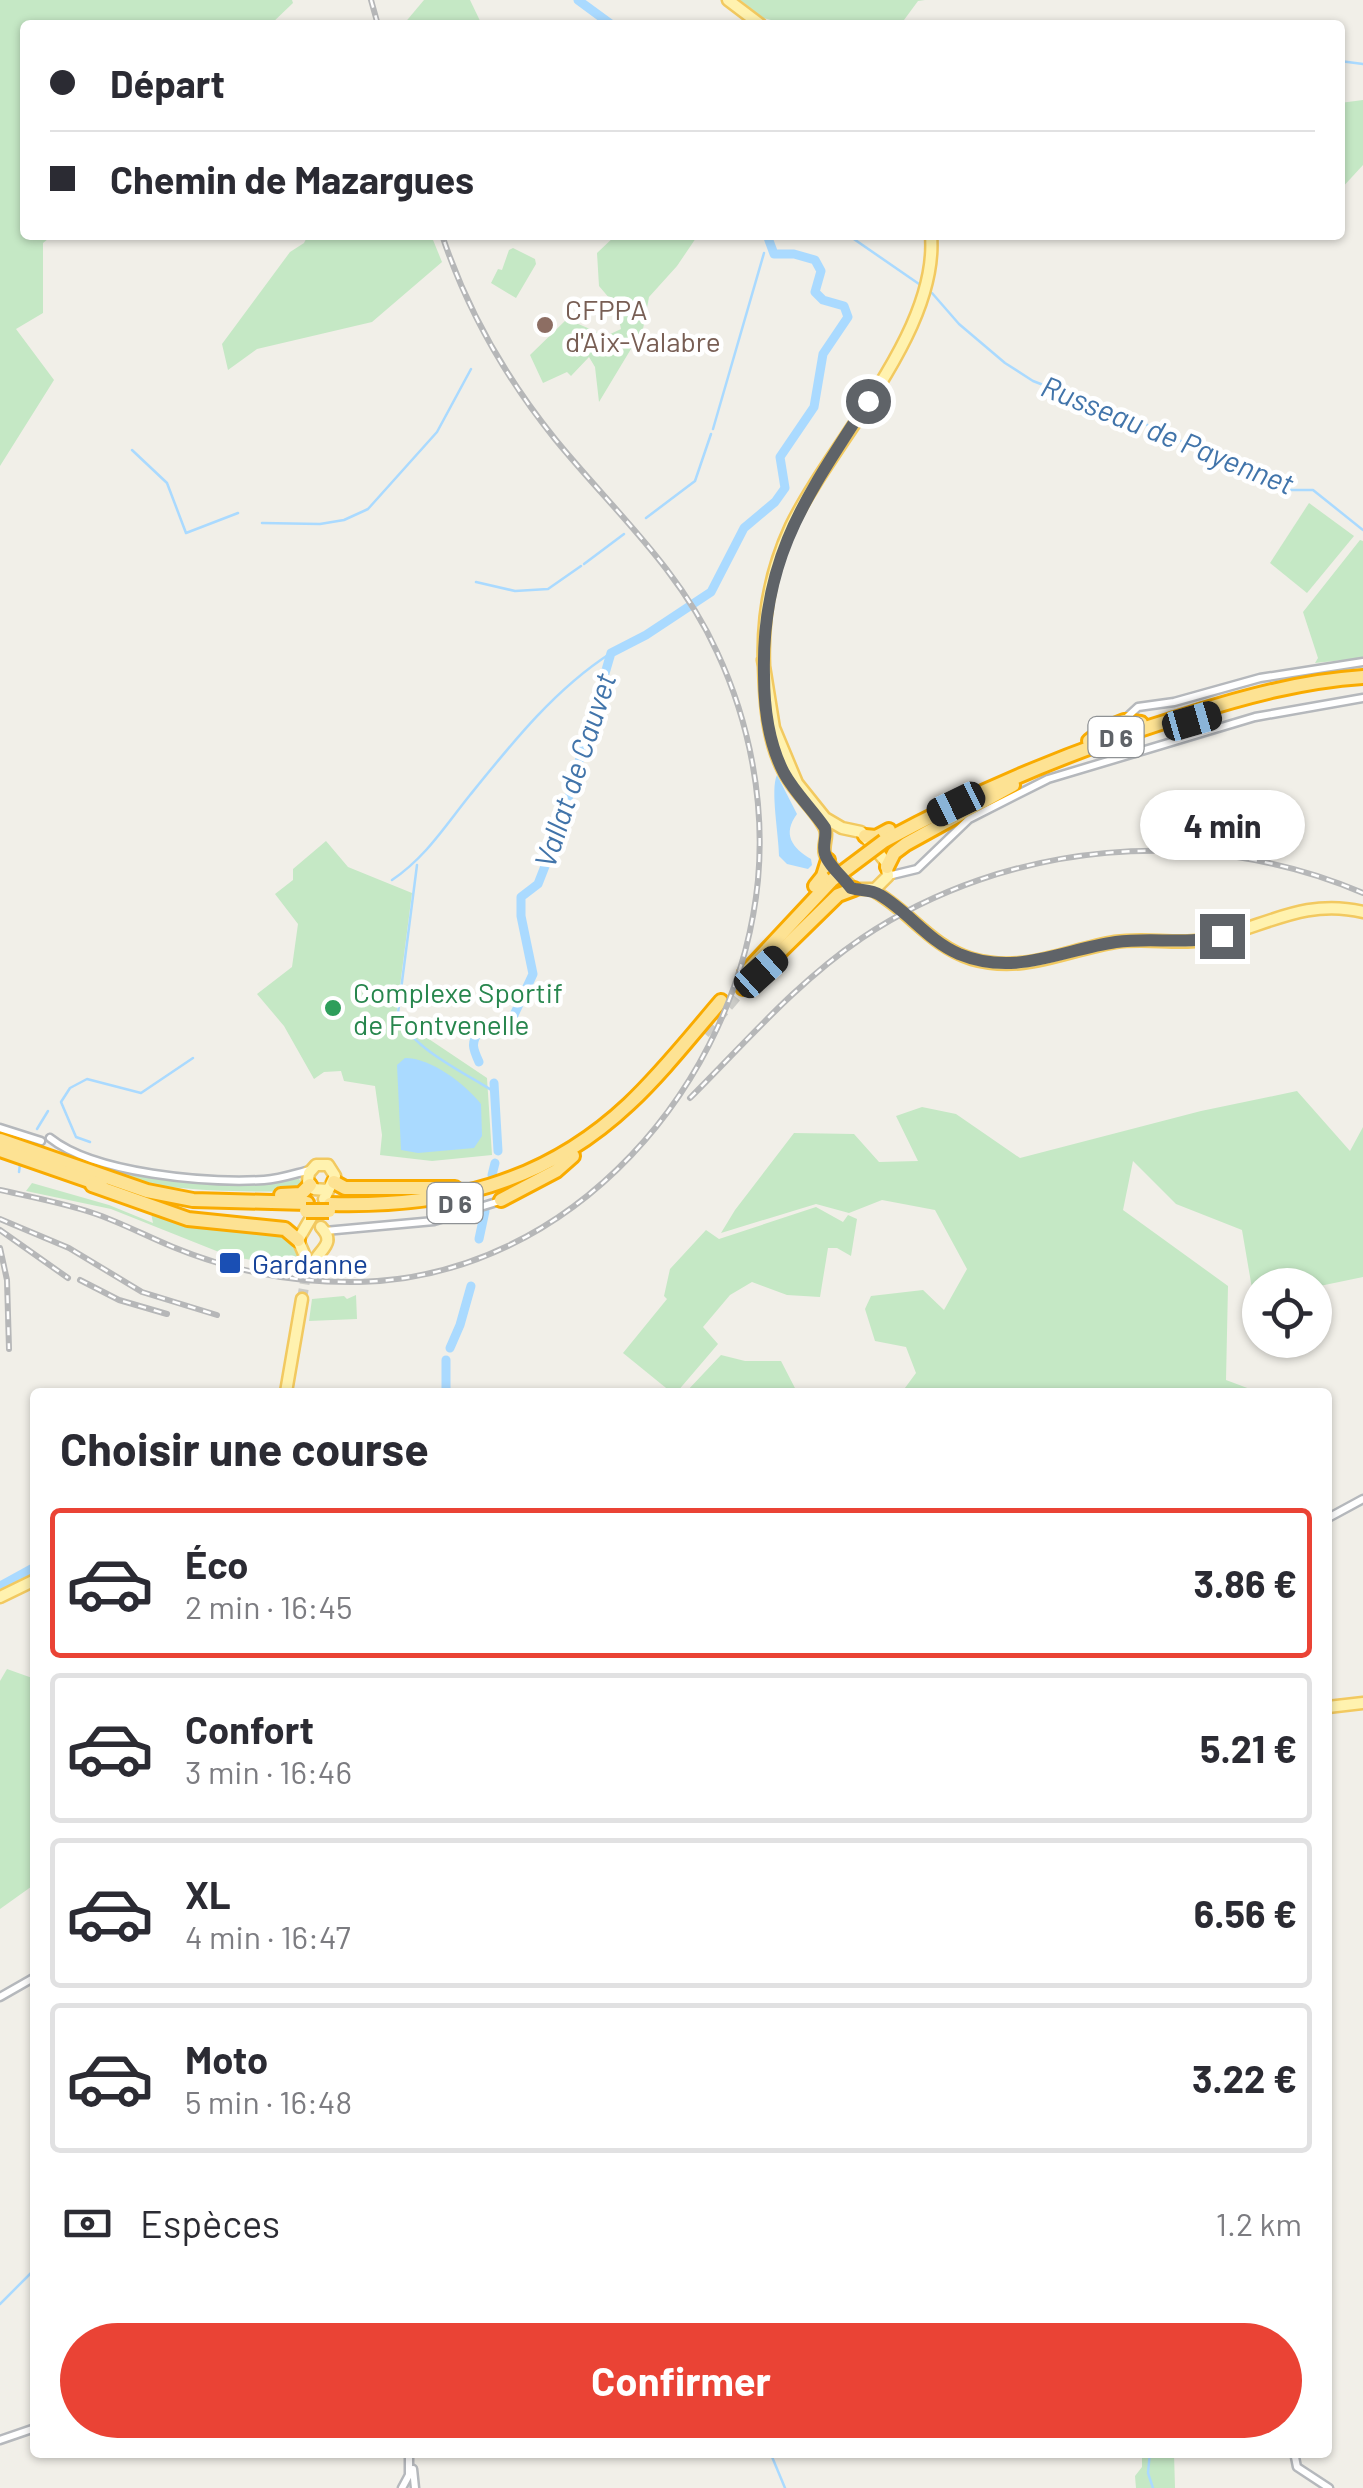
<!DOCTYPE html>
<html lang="fr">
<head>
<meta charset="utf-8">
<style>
	body { margin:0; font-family:Barlow,sans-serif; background:#f2f2f3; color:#2b2b33; height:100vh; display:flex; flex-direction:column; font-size:38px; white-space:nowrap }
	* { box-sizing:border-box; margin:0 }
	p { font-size:32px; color:#7c7c81 }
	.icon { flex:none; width:55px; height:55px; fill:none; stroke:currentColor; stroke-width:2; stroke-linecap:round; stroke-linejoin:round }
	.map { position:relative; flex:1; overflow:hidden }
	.drawer { position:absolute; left:30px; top:1388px; width:1302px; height:1070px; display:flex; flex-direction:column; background:#fff; border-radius:10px; box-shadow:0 2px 8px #0004 }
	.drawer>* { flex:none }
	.top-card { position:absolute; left:20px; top:20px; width:1325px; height:220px; border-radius:10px; box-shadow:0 2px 8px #0004; display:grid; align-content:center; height:220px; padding:0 30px; background:#fff }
	.buttons { position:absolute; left:1242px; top:1268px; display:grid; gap:20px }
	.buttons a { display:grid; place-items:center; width:90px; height:90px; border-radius:50%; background:#fff; box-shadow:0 2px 8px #0004; font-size:50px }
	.end { position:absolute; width:45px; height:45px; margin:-22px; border:12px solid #5f6368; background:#fff; box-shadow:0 0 0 5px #fff }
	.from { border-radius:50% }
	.bubble { position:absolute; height:70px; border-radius:35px; background:#fff; box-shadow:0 2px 8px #0004; font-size:32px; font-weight:700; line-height:70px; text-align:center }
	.car { position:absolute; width:30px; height:60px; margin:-30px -15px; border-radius:12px; box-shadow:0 0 8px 2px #0007; background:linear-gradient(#222 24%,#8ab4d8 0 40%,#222 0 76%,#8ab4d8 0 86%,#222 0) }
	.top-card b { display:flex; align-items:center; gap:35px; height:95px; font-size:38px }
	.top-card b+b { border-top:2px solid #e1e1e2 }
	.top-card i { width:25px; height:25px; background:#2b2b33 }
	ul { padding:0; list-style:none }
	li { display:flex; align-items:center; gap:30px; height:150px; margin:0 20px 15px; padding:0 10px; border:5px solid #e1e1e2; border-radius:10px }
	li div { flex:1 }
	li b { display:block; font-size:38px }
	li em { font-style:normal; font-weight:700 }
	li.current { border-color:#ea4335 }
	li>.icon { width:90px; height:90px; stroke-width:1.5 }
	h2 { padding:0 30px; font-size:45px; line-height:120px }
	.pay { display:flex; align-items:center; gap:25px; height:110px; padding:0 30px; font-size:38px }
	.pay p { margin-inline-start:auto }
	.button { display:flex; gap:20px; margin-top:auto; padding:20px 30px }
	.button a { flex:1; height:115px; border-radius:60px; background:#ea4335; color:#fff; font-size:40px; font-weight:700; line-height:115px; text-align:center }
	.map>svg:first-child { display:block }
	.green { fill:#c5e8c5 }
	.water { fill:#aadaff }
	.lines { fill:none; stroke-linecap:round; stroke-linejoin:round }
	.stream { stroke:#aadaff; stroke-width:2.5 }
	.river { stroke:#aadaff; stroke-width:9 }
	.major-tunnel { stroke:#ccccc8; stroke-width:10; stroke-dasharray:10 5; stroke-linecap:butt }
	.highway-tunnel { stroke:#ccccc8; stroke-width:12; stroke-dasharray:12 6; stroke-linecap:butt }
	.minor-casing { stroke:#b5b8bc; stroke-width:11 }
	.major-casing { stroke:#f2c960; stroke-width:15 }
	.highway-casing { stroke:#f9ab00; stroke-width:18 }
	.minor { stroke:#fff; stroke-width:6 }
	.major { stroke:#fff2af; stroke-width:10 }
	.highway { stroke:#fde293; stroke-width:12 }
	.rail-casing { stroke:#b6b7b8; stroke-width:6 }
	.rail { stroke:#fff; stroke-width:2.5; stroke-dasharray:8; stroke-linecap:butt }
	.highway-bridge-casing { stroke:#f9ab00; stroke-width:18; stroke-linecap:butt }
	.highway-bridge { stroke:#fde293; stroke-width:12 }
	.route { stroke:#5f6368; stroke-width:12 }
	.education-dot { fill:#8d6e63; stroke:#fff; stroke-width:4 }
	.leisure-dot { fill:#2e9e5b; stroke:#fff; stroke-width:4 }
	.transit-dot { fill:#1a4fb4; stroke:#fff; stroke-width:4 }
	.labels { text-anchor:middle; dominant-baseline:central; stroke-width:9; stroke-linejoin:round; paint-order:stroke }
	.shield { fill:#fff; stroke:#8f9295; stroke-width:2.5 }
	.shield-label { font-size:25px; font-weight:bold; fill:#5f6368 }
	.education-label { font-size:28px; fill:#785e54; stroke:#fff; text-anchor:start }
	.leisure-label { font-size:28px; fill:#27864d; stroke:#fff; text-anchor:start }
	.transit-label { font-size:28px; fill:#164399; stroke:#fff; text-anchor:start }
	.water-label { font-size:30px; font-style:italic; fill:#4174aa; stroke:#fff }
</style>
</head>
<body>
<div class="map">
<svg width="1363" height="2488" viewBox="0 0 1363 2488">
	<rect width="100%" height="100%" fill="#f1efe8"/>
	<g class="green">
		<path d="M0,0H292L293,3L270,25H25V235H53L43,243V313L16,329L54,380L0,466Z"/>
		<path d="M424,0H470L482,25H403Z"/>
		<path d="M740,0H925L918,1L904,20V25H791L763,18Z"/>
		<path d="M1363,100V165L1340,190V103Z"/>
		<path d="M308,235H431L442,262L372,322L257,349L228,370L222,344L290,252L304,243Z"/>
		<path d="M616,235H698L677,266L649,297L643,329L599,402L595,367L589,357L571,376L567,372L543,383L530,355L567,319L606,336L621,329L616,306L599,286L597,253Z"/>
		<path d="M513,248L535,259L536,264L516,298L491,283L498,269L502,270L509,250Z"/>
		<path d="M1309,503L1354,536L1307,593L1270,563Z"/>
		<path d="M1360,540L1363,541V658L1315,663L1318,658L1303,612Z"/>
		<path d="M326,841L348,867L412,893L396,1017L487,1078L492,1155L432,1161L380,1155L382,1135L375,1086L344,1081L341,1071L324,1072L314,1079L284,1026L257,994L292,967L298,924L275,894L293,880V869Z"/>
		<path d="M1297,1091L1350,1151L1363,1127V1277L1315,1287L1260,1285V1299L1254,1300L1242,1230L1176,1204L1133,1161L1123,1210L1228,1286L1226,1380L1250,1389L1251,1392H902L916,1373L906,1347L875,1341L865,1309L871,1296L923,1290L944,1310L967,1269L935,1210L882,1200L849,1213L816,1204L721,1233L735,1210L794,1133L854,1134L879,1162L918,1161L896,1116L922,1107L956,1114L1020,1158L1201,1111Z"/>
		<path d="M84,1162C143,1182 238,1188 299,1179L303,1184L297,1192C238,1191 136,1194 84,1162Z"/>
		<path d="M32,1183L109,1205L153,1223L151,1213L286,1232L303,1263L302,1269L229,1256L111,1209L26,1191Z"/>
		<path d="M816,1207L843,1222L848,1215L857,1219L851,1256L837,1248H828L820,1297L787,1295L752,1282L730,1295L703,1327L718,1344L677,1392H671L623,1353L667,1299L664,1296L670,1269L706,1230L719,1239Z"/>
		<path d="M356,1295L357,1319L309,1321L312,1299L344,1296L347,1299Z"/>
		<path d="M721,1355L745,1361H781L797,1392H686Z"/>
		<path d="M7,1669L35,1679V1884L0,1909V1681Z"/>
		<path d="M1142,2453H1174L1175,2488H1136L1135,2476L1142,2467Z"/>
	</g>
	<g class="water">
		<path d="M777,775L797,814C782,834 792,848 811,859L812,865L808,869L787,864L779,856C779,836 770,789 777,775Z"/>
		<path d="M405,1058C431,1058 464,1083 481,1104L482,1136L474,1148L418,1153L401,1150L397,1065Z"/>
	</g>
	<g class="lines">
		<g class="stream">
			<path d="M1340,61L1363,64"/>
			<path d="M848,235L919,284"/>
			<path d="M767,243L768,237"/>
			<path d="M932,293L959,324L1005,363L1033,381L1155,428L1223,462L1291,490H1313L1363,530"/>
			<path d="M713,429L764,253"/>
			<path d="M132,450L167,483L186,533L238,513"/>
			<path d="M646,518L695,481L711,434"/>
			<path d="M262,523L320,524L344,520L368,509L437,432L471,369"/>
			<path d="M584,564L624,534"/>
			<path d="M476,582L515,591L548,589L581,566"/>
			<path d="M417,865L398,1013C407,1047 466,1073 496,1093"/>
			<path d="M392,880C426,857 445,826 470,795C512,743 555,689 611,653"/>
			<path d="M37,1129L48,1111"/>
			<path d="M90,1142L76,1137L61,1102L70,1088L87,1079L141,1093L193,1058"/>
			<path d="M19,1172L20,1164"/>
			<path d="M0,2304L35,2269"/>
			<path d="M770,2452L785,2488"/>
			<path d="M1150,2452L1148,2473L1153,2488"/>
		</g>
		<g class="river">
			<path d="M578,0L612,25"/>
			<path d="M479,1062C473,1049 470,1042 480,1031L508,1028L533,974L521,916V897L538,884L558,833L611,653L646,635L711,592L744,528L775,502L785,488L780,457L814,407L823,354L848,317L844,306L823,300L815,292L821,271L815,260L794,254H774L767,235"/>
			<path d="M494,1083L498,1151"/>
			<path d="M492,1175L495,1163"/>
			<path d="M479,1239L485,1211"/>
			<path d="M450,1348L460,1325L471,1286"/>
			<path d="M446,1392V1360"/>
			<path d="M0,1586L35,1567"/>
		</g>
		<path class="major-tunnel" d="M302,1299L308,1263"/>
		<path class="highway-tunnel" d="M704,1033L736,996"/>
		<defs>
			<g id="minor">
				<path d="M1125,719L1138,707L1174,702L1260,678L1363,662"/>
				<path d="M888,876L917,869L969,819L1048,779L1255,717L1363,698"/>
				<path d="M0,1128L41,1141"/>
				<path d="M50,1138C95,1174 207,1183 264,1180C280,1179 294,1174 310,1170"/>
				<path d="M325,1231L434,1221L500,1201"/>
				<path d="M1328,1518L1363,1499"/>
				<path d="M0,1997L35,1977"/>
				<path d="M0,2440L35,2428"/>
				<path d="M1294,2452L1297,2467L1329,2488"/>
				<path d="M413,2469L415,2488"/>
				<path d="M402,2488L409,2475V2452"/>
			</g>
			<g id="major">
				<path d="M728,0L761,25"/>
				<path d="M763,660L774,728L797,783L825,818L842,828L861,832L886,862L888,876L875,889H854C845,881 829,867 825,854C822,844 830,836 823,825C812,806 793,791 783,770C767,739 765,700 764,666C762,618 771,569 791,526C833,440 939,332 931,235"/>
				<path d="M872,890C909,910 930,946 972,959C1024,974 1066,950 1115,942C1148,937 1182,946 1215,938C1267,925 1307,898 1363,912"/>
				<path d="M324,1199L335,1176L328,1165H316L309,1173L308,1181L314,1189L326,1190"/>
				<path d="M308,1263L298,1240L312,1216"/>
				<path d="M313,1264C319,1249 337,1244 321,1227"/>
				<path d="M286,1392L302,1299"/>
				<path d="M0,1597L35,1580"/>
				<path d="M1328,1707L1363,1703"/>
			</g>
			<g id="highway">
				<path d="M1089,741L1104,729L1124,721L1141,723"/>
				<path d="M865,836L876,837L889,830"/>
				<path d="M884,841C982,788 1083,746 1190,714C1247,696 1303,681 1363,677"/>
				<path d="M887,867L894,853L906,844L1013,785"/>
				<path d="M815,886L823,876L828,860"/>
				<path d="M745,973L832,880"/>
				<path d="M743,988L838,895L854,889"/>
				<path d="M0,1140L147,1191L193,1200L307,1203"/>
				<path d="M0,1150L101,1185"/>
				<path d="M334,1182L345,1188H455"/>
				<path d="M92,1185L188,1219L285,1229L298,1240"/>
				<path d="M281,1195L301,1194L310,1185"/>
				<path d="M501,1200L556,1171L573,1156"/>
				<path d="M330,1204C444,1207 543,1185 629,1104C662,1073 691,1036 721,1001"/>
			</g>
		</defs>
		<use href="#minor" class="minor-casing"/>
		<use href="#major" class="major-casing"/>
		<use href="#highway" class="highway-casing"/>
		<use href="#minor" class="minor"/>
		<use href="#major" class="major"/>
		<use href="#highway" class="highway"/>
		<defs>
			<g id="rail">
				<path d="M371,0L378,25"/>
				<path d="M690,1098C745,1043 797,982 862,938C1008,840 1202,824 1363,893"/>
				<path d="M0,1190C31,1197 63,1203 93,1213C120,1222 146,1236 173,1247C231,1271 296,1283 359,1282C572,1277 738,1084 758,880C765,803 750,723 717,652C679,568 612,509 555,439C505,377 467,310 442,235"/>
				<path d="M0,1219L69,1248L142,1292L217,1315"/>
				<path d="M0,1230L68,1278"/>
				<path d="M0,1248L7,1280L9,1349"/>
				<path d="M80,1280L119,1300L167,1314"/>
			</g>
		</defs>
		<use href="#rail" class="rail-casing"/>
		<use href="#rail" class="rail"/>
		<defs>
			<g id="highway-bridge">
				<path d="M832,880L884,841"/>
				<path d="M306,1211H329"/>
			</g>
		</defs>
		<use href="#highway-bridge" class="highway-bridge-casing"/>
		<use href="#highway-bridge" class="highway-bridge"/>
	</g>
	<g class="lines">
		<path class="route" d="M868,401C807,496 761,557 764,675C764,707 769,744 784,773C795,793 812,809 825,828C827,838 822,845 825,854C828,865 844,878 851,888C861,891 871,889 880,895C909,912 927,940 959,954C1015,977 1061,950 1116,942C1152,937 1187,945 1222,936"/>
	</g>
	<circle class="education-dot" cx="545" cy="325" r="10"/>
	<circle class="leisure-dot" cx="333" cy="1008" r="10"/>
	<rect class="transit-dot" x="218" y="1251" width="24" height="24" rx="5"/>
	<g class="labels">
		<g class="shield">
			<rect x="1088.5" y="717" width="55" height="40" rx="8"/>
			<rect x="427.5" y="1183" width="55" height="40" rx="8"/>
		</g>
		<g class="shield-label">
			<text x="1116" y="737">D 6</text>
			<text x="455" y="1203">D 6</text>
		</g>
		<g class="education-label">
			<text x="565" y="309">CFPPA<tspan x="565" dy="32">d'Aix-Valabre</tspan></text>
		</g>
		<g class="leisure-label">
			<text x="353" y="992">Complexe Sportif<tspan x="353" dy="32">de Fontvenelle</tspan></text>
		</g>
		<g class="transit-label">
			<text x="252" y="1263">Gardanne</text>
		</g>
		<g class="water-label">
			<text transform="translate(1168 434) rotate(22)">Russeau de Payennet</text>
			<text transform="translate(574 770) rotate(-72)">Vallat de Cauvet</text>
		</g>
	</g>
</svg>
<div class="buttons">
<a><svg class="icon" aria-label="locate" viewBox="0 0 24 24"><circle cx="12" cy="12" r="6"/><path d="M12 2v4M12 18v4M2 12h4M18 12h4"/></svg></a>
</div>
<i class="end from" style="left:868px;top:401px"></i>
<i class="end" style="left:1222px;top:936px"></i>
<div class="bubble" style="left:1140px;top:790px;width:165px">4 min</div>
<i class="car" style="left:1192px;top:721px;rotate:74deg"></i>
<i class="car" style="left:956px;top:804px;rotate:244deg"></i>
<i class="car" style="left:761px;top:972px;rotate:48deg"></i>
<div class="top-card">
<b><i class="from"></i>Départ</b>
<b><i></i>Chemin de Mazargues</b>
</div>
<section class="drawer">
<h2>Choisir une course</h2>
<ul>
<li class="current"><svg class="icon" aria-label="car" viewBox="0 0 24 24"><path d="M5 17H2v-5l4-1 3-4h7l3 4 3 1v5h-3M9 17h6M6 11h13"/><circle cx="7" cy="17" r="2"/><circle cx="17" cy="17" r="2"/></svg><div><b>Éco</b><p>2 min · 16:45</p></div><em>3.86 €</em></li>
<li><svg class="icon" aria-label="car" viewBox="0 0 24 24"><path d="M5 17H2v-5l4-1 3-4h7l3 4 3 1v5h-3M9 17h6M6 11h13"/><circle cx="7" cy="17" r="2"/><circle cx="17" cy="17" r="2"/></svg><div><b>Confort</b><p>3 min · 16:46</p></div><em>5.21 €</em></li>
<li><svg class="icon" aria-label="car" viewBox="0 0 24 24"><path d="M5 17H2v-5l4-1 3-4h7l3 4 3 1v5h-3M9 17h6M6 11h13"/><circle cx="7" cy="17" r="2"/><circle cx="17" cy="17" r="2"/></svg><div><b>XL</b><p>4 min · 16:47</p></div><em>6.56 €</em></li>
<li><svg class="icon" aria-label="car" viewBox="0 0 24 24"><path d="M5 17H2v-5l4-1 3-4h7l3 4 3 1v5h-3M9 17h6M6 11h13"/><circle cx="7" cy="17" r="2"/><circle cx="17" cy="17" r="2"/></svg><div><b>Moto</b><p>5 min · 16:48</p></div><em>3.22 €</em></li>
</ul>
<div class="pay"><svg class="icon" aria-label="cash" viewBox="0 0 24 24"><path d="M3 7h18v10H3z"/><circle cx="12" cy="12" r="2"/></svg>Espèces<p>1.2 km</p></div>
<div class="button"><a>Confirmer</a></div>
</section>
</div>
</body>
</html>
